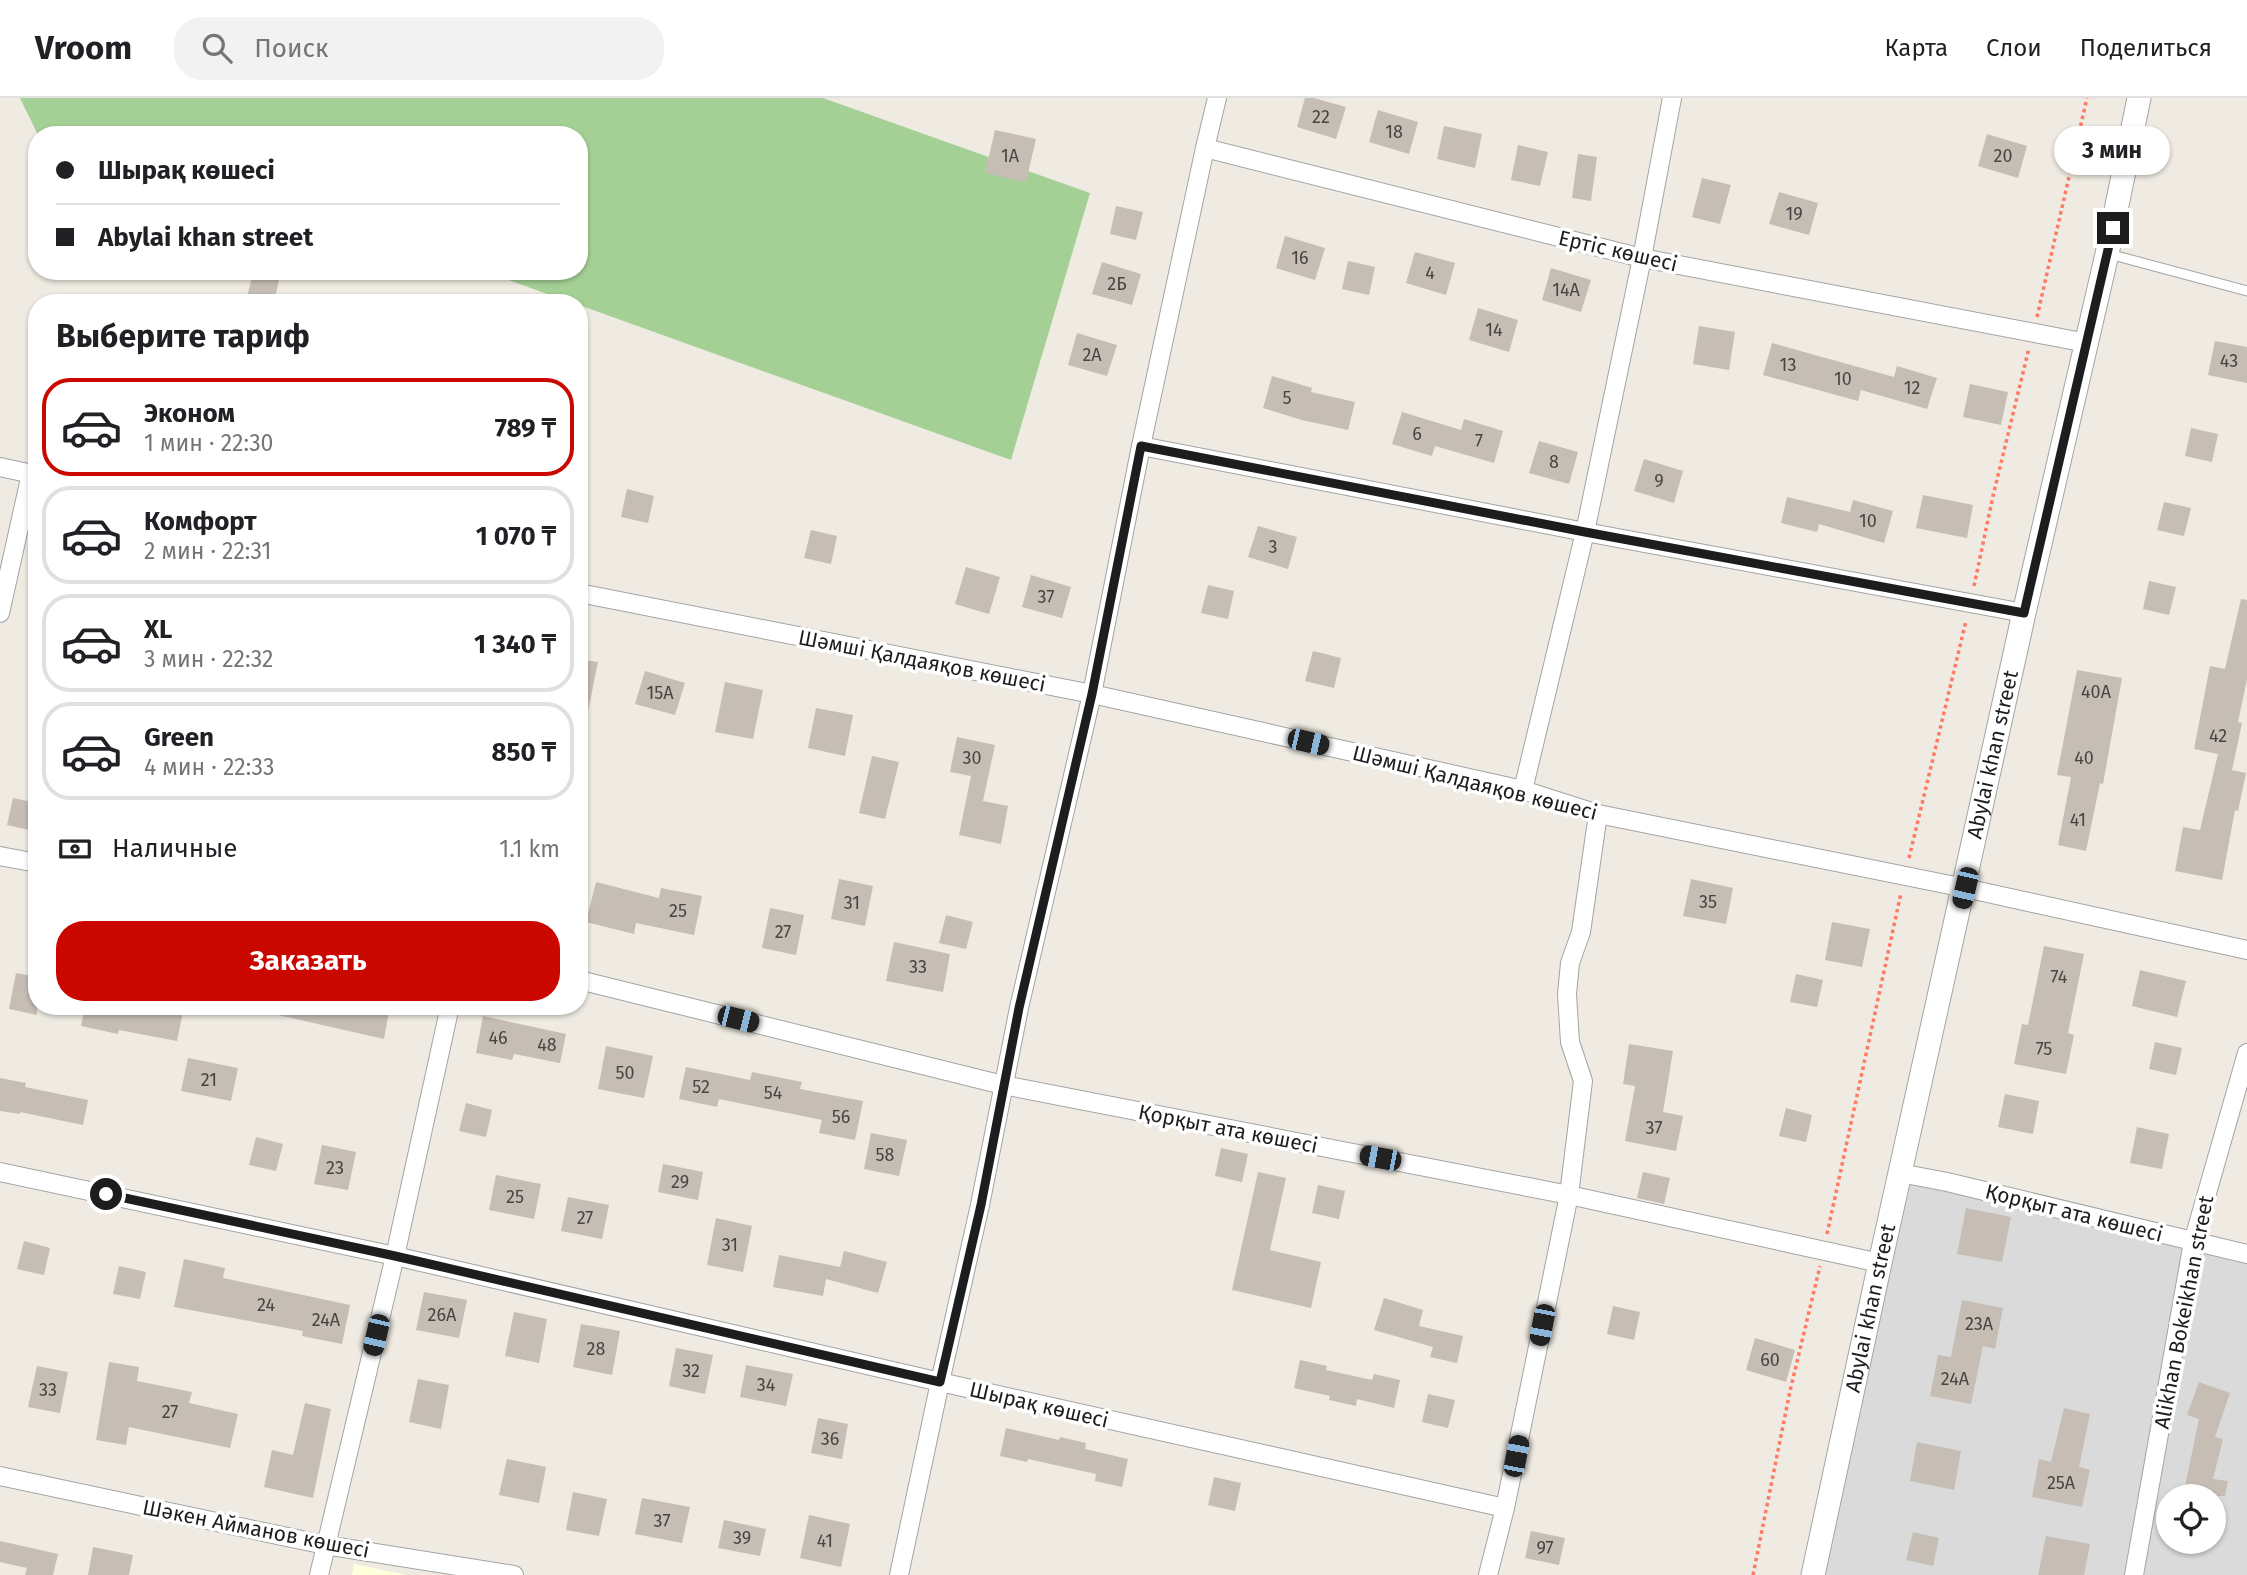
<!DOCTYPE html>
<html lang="ru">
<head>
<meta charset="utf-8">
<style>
	body { margin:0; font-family:"Fira Sans",sans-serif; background:#f2f2f2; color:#202124; height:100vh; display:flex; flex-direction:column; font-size:26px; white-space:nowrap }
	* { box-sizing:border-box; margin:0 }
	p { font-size:23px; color:#757577 }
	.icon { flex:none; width:38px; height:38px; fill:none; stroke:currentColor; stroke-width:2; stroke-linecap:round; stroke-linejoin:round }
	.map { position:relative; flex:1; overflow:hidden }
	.drawer { position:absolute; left:28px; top:196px; width:560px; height:721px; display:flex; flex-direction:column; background:#fff; border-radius:28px; box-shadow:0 2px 5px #0004 }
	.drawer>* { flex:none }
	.guide { position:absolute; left:28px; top:28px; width:560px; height:154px; border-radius:28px; box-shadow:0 2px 5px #0004; display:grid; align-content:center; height:154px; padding:0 28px; background:#fff }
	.buttons { position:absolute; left:2156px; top:1386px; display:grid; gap:14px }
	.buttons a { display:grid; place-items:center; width:70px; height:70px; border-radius:50%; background:#fff; box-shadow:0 2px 5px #0004; font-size:35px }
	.end { position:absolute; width:32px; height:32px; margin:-16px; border:9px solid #1d1d1d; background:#fff; box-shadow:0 0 0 4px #fff }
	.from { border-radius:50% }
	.bubble { position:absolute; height:49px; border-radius:24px; background:#fff; box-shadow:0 2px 5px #0004; font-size:23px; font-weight:700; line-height:49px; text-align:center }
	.car { position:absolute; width:21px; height:42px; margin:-21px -10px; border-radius:9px; box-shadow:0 0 5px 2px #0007; background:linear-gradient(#222 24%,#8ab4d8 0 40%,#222 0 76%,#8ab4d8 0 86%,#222 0) }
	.guide b { display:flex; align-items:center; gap:24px; height:66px; font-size:26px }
	.guide b+b { border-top:2px solid #e0e0e0 }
	.guide i { width:18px; height:18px; background:#202124 }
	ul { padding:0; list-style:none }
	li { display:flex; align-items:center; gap:21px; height:98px; margin:0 14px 10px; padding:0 14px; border:4px solid #e0e0e0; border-radius:28px }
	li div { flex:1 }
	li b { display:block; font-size:26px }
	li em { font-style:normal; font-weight:700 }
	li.active { border-color:#ca0800 }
	li>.icon { width:63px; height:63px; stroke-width:1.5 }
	h2 { padding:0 28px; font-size:32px; line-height:84px }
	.pay { display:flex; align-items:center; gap:18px; height:77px; padding:0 28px; font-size:26px }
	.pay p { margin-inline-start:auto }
	.cta { display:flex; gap:14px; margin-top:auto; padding:14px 28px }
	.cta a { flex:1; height:80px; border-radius:28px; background:#ca0800; color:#fff; font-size:28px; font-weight:700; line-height:80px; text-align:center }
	header { display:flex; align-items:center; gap:42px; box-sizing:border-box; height:98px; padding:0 35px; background:#fff; border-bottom:2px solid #e0e0e0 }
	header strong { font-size:33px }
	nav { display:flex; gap:38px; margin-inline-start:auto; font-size:24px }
	.search { width:490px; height:63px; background:#f2f2f2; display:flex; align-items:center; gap:18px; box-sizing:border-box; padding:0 24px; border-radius:28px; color:#757577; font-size:26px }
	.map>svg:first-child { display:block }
	.residential { fill:#dbdada; fill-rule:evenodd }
	.education { fill:#feffdb }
	.forest { fill:#a4d095 }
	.building { fill:#c6bdb5 }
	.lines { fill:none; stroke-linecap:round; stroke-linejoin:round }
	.service-casing { stroke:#a4a4a4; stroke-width:11 }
	.minor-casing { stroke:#a4a4a4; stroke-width:20 }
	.tertiary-casing { stroke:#a4a4a4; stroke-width:25 }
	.path { stroke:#ff7963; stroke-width:3.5; stroke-dasharray:3.5 3.5; stroke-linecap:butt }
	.service { stroke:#fff; stroke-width:9 }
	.minor { stroke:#fff; stroke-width:18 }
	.tertiary { stroke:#fff; stroke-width:23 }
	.route { stroke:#1d1d1d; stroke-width:9 }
	.labels { text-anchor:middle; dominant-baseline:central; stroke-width:7; stroke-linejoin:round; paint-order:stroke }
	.number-label { font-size:18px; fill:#474543 }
	.street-label { font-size:21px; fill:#1d1d1d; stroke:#fff }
</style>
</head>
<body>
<header>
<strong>Vroom</strong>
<div class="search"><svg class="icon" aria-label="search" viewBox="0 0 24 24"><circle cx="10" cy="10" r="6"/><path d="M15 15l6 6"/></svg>Поиск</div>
<nav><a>Карта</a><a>Слои</a><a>Поделиться</a></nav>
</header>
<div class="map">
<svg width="2247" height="1477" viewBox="0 0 2247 1477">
	<rect width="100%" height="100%" fill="#efebe2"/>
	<path class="residential" d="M1900,1075L2247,1149V1477H1814ZM2168,1398H2214V1444H2168Z"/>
	<path class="education" d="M354,1466L407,1477H352Z"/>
	<path class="forest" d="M20,0H823L1090,95L1011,362L579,207V205H572L484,173H579V37H38Z"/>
	<g class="building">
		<path d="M1305,0H1314L1346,9L1336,41L1297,29Z"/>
		<path d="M1378,12L1418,24L1409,56L1369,44Z"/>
		<path d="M1444,28L1482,36L1475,70L1437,61Z"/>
		<path d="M995,32L1036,41L1026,84L985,75Z"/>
		<path d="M1987,36L2027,48L2018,80L1978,68Z"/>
		<path d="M1518,47L1548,54L1540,88L1511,82Z"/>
		<path d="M1578,56L1597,59L1591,103L1572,100Z"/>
		<path d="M1702,80L1731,87L1720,126L1692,119Z"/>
		<path d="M1779,94L1818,105L1809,137L1769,126Z"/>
		<path d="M1116,108L1143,114L1136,142L1110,136Z"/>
		<path d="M1285,138L1325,150L1315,182L1276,170Z"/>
		<path d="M1415,154L1455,165L1446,197L1406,185Z"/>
		<path d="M1348,163L1375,169L1369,197L1342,191Z"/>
		<path d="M1102,164L1141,176L1132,207L1092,196Z"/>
		<path d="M1551,170L1591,182L1581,214L1542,202Z"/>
		<path d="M253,175L279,181L274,205L246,203Z"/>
		<path d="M1478,210L1518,222L1509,254L1469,242Z"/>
		<path d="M1699,228L1735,234L1729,272L1693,266Z"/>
		<path d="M1077,235L1117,247L1107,278L1068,267Z"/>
		<path d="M2215,243L2247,249V285L2208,277Z"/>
		<path d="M1772,245L1894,279L1897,268L1937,280L1927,311L1861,292L1858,303L1763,277Z"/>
		<path d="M1272,278L1312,290L1311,294L1355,304L1348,332L1302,322L1263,310Z"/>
		<path d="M1970,286L2008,294L2001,327L1963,319Z"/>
		<path d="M1402,314L1461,332L1464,321L1503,333L1494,365L1435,348L1432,358L1392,346Z"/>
		<path d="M2191,330L2218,336L2212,364L2185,358Z"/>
		<path d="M1539,343L1578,354L1569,386L1529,375Z"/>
		<path d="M1644,361L1683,373L1674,405L1634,393Z"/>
		<path d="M627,391L654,398L648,425L621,419Z"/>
		<path d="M1923,397L1973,407L1967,440L1916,430Z"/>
		<path d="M1787,399L1850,414L1853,402L1893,413L1884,445L1819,426L1817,434L1781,425Z"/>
		<path d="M2164,404L2191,410L2184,438L2157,432Z"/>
		<path d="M1258,428L1297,439L1288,471L1248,459Z"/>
		<path d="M811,432L837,438L831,466L804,460Z"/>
		<path d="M966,469L1000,479L989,516L955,506Z"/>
		<path d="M1031,477L1071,489L1062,520L1022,509Z"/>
		<path d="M2149,483L2176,489L2169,517L2143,511Z"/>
		<path d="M1208,487L1234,493L1228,521L1201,515Z"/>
		<path d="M2241,501L2247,502V581L2238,624L2242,625L2232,672L2246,675L2238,713L2235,712L2222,782L2175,773L2183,729L2200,732L2218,656L2194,651L2210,568L2225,571Z"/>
		<path d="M1313,553L1341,560L1334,590L1305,583Z"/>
		<path d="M579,561L598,564L586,623H579Z"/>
		<path d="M2077,572L2122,580L2103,686L2100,685L2086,753L2058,747L2071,679L2057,677Z"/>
		<path d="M645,573L685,585L675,617L635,606Z"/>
		<path d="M725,584L763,592L753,641L715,634Z"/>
		<path d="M816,610L853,617L845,658L808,650Z"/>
		<path d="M957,639L995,647L983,703L1008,708L1001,746L959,737L971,678L950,674Z"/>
		<path d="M872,658L899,664L885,721L859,715Z"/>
		<path d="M13,700L37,705V719L34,733L7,727Z"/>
		<path d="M839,781L873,788L865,828L831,821Z"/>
		<path d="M1691,781L1733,790L1726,826L1683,818Z"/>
		<path d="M596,784L659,800L661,790L702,798L694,837L636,825L634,836L586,824Z"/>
		<path d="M770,810L804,817L796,857L762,850Z"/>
		<path d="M946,817L973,824L966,851L939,845Z"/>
		<path d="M1832,824L1870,831L1862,869L1825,862Z"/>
		<path d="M894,844L950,856L943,894L886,883Z"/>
		<path d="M2044,848L2084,856L2068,935L2074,937L2066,976L2014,966L2022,926L2028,927Z"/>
		<path d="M2140,872L2186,883L2177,919L2132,908Z"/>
		<path d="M16,875L37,879V917L9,911Z"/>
		<path d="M1796,876L1823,882L1817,909L1790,904Z"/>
		<path d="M85,908H184L177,943L119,932L118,936L81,928Z"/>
		<path d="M270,908H390L384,941L269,915Z"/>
		<path d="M483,918L566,936L560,965L514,956L512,962L476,955Z"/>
		<path d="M2155,944L2182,950L2176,977L2149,971Z"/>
		<path d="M1629,946L1673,953L1663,1014L1683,1018L1676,1053L1625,1043L1635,988L1623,986Z"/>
		<path d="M606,948L653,958L644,1000L598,991Z"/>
		<path d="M188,960L238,970L231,1003L181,993Z"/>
		<path d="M686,969L750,982L752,974L802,984L800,991L863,1003L855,1042L819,1035L822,1022L719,1001L717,1009L679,1001Z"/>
		<path d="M0,980L26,985L25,989L88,1002L83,1027L20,1014V1016L0,1013Z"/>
		<path d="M2005,996L2039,1003L2033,1036L1998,1029Z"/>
		<path d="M466,1005L492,1012L486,1039L459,1033Z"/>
		<path d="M1786,1010L1812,1017L1806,1044L1779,1038Z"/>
		<path d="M2137,1029L2169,1036L2162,1071L2130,1065Z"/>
		<path d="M871,1035L907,1042L899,1078L864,1071Z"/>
		<path d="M256,1039L283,1046L276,1073L249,1067Z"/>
		<path d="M322,1047L356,1054L348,1092L314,1086Z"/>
		<path d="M1221,1050L1248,1056L1242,1084L1215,1078Z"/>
		<path d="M663,1066L703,1074L698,1102L658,1094Z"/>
		<path d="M1258,1074L1286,1080L1270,1152L1321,1164L1311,1210L1232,1192Z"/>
		<path d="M1643,1074L1670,1080L1664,1106L1637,1100Z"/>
		<path d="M496,1077L541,1086L534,1121L489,1112Z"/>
		<path d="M1318,1087L1345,1093L1339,1121L1312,1115Z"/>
		<path d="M568,1099L609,1107L602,1141L561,1133Z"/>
		<path d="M1966,1110L2011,1119L2002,1164L1957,1156Z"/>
		<path d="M716,1120L752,1128L743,1174L707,1167Z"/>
		<path d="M24,1143L50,1150L44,1177L17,1171Z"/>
		<path d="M844,1153L887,1164L878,1195L826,1181L823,1198L773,1189L779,1157L840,1169Z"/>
		<path d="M184,1161L225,1170L223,1180L350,1207L342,1246L302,1238L303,1233L174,1209Z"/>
		<path d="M119,1168L146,1174L140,1201L113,1196Z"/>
		<path d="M424,1194L467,1202L459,1240L416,1232Z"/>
		<path d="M1384,1200L1423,1212L1419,1228L1463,1238L1457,1265L1430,1259L1433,1249L1374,1232Z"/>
		<path d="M1962,1202L2003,1210L1995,1251L1983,1248L1971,1306L1930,1298L1938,1257L1951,1259Z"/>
		<path d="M1613,1208L1640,1214L1634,1242L1607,1236Z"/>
		<path d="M514,1214L547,1221L539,1265L505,1258Z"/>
		<path d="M581,1226L620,1233L612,1277L573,1269Z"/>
		<path d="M1755,1240L1795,1252L1786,1284L1746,1272Z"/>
		<path d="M676,1250L713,1257L705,1296L669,1288Z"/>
		<path d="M1300,1262L1327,1268L1326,1272L1372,1282L1374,1276L1400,1282L1394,1310L1357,1301L1356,1308L1329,1302L1330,1298L1294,1290Z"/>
		<path d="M109,1264L139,1269L137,1283L192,1294L189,1305L238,1316L230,1350L129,1329L126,1347L96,1342Z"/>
		<path d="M746,1267L793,1276L786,1308L740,1299Z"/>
		<path d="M37,1268L68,1274L60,1315L28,1309Z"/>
		<path d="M418,1281L449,1287L441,1331L409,1324Z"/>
		<path d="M2199,1284L2230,1295L2215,1339L2223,1341L2213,1381L2228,1383L2225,1398H2183L2199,1321L2187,1317Z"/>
		<path d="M1428,1296L1455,1302L1448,1330L1422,1324Z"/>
		<path d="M305,1305L331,1311L313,1400L264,1389L272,1352L293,1357Z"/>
		<path d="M2064,1310L2090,1316L2079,1369L2090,1372L2082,1409L2032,1399L2039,1361L2051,1364Z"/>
		<path d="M818,1320L848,1326L842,1361L811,1355Z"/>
		<path d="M1006,1330L1059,1342L1060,1339L1086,1345L1085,1351L1128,1361L1122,1389L1095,1383L1096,1376L1028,1361L1027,1364L1000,1358Z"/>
		<path d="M1917,1344L1961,1353L1954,1392L1910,1383Z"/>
		<path d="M507,1361L546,1369L539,1405L499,1397Z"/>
		<path d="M1214,1379L1241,1385L1235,1413L1208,1407Z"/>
		<path d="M573,1394L607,1401L599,1438L566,1432Z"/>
		<path d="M642,1400L690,1409L682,1445L635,1436Z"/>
		<path d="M809,1417L850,1426L841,1469L800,1460Z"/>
		<path d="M724,1422L766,1431L760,1458L718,1450Z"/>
		<path d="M1531,1433L1565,1440L1559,1467L1525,1460Z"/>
		<path d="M1913,1434L1939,1440L1933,1468L1906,1462Z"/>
		<path d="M2046,1438L2090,1446L2084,1477H2038Z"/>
		<path d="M0,1443L58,1456L53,1477H25L27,1470L0,1464Z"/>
		<path d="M93,1449L133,1457L129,1477H88Z"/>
	</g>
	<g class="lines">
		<defs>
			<path id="service" d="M2109,156L2247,193"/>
			<g id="minor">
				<path d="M1217,0L1205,50L1642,160L2087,245"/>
				<path d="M1141,348L1585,434L2024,515"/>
				<path d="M0,369L37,377"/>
				<path d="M579,495L1092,596L1523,692L1598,716L1965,790L2247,852"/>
				<path d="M0,515L31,376"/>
				<path d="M1523,692L1585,434L1642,160L1672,0"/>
				<path d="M0,758L37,765"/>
				<path d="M579,882L1003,987L1569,1097L1880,1165"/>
				<path d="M0,1074L395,1158L940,1284L1505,1410"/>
				<path d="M1900,1075L1947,1084L2247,1156"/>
				<path d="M0,1378L325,1447L514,1477"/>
				<path d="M319,1477L395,1158L450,908"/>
				<path d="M899,1477L940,1284L980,1107L1019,910L1092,596L1141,348L1205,50"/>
				<path d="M1488,1477L1505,1410L1569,1097L1583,983L1570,944L1567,896L1570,865L1581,834L1598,716"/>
				<path d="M2134,1477L2193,1144L2247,955"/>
			</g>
			<g id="tertiary">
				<path id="s1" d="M1813,1477L1880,1165L2024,515L2107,156L2139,0"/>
			</g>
		</defs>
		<use href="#service" class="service-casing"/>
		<use href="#minor" class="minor-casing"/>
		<use href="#tertiary" class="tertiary-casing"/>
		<g class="path">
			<path d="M2037,219L2087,0"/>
			<path d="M1974,488L1993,398L2029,250"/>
			<path d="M1909,760L1966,523"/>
			<path d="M1827,1136L1901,795"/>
			<path d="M1753,1477L1790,1293L1820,1168"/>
		</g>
		<use href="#service" class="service"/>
		<use href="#minor" class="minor"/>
		<use href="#tertiary" class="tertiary"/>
	</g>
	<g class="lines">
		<path class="route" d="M106,1096L395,1158L940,1284L981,1107L1019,910L1092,596L1141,348L1585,434L2024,515L2113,130"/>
	</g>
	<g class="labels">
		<g class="number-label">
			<text x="1321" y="19">22</text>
			<text x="1394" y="34">18</text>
			<text x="1010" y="58">1А</text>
			<text x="2003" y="58">20</text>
			<text x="1794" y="116">19</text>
			<text x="1300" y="160">16</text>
			<text x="1430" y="175">4</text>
			<text x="1117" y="186">2Б</text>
			<text x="1566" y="192">14А</text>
			<text x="1494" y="232">14</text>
			<text x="1092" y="257">2А</text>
			<text x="2229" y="263">43</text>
			<text x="1788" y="267">13</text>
			<text x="1843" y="281">10</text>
			<text x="1912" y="290">12</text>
			<text x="1287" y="300">5</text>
			<text x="1417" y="336">6</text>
			<text x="1479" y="343">7</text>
			<text x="1554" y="364">8</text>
			<text x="1659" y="383">9</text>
			<text x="1868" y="423">10</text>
			<text x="1273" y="449">3</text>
			<text x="1046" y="499">37</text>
			<text x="2096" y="594">40А</text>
			<text x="660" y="595">15А</text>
			<text x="2218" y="638">42</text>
			<text x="972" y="660">30</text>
			<text x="2084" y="660">40</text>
			<text x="2078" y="722">41</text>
			<text x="1708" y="804">35</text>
			<text x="852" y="805">31</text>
			<text x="678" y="813">25</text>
			<text x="783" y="834">27</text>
			<text x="918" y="869">33</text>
			<text x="2059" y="879">74</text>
			<text x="498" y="940">46</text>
			<text x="547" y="947">48</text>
			<text x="2044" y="951">75</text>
			<text x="625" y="975">50</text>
			<text x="209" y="982">21</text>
			<text x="701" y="989">52</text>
			<text x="773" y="995">54</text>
			<text x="841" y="1019">56</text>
			<text x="1654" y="1030">37</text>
			<text x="885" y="1057">58</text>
			<text x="335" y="1070">23</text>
			<text x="680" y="1084">29</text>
			<text x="515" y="1099">25</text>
			<text x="585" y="1120">27</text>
			<text x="730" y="1147">31</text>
			<text x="266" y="1207">24</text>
			<text x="442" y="1217">26А</text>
			<text x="326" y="1222">24А</text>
			<text x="1979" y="1226">23А</text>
			<text x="596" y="1251">28</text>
			<text x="1770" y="1262">60</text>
			<text x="691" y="1273">32</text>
			<text x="1955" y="1281">24А</text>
			<text x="766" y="1287">34</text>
			<text x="48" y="1292">33</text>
			<text x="170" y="1314">27</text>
			<text x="830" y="1341">36</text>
			<text x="2061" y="1385">25А</text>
			<text x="662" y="1423">37</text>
			<text x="742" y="1440">39</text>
			<text x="825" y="1443">41</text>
			<text x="1545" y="1450">97</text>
		</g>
		<g class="street-label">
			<text transform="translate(1618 153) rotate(13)">Ертіс көшесі</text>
			<text transform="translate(922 563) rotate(11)">Шәмші Қалдаяқов көшесі</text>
			<text stroke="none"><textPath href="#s1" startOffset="840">Abylai khan street</textPath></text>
			<text transform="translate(1475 685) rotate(14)">Шәмші Қалдаяқов көшесі</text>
			<text transform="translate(1228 1031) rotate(11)">Қорқыт ата көшесі</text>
			<text transform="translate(2074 1115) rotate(14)">Қорқыт ата көшесі</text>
			<text stroke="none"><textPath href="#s1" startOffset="273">Abylai khan street</textPath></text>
			<text transform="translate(2184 1214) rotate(-79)">Alikhan Bokeikhan street</text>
			<text transform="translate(1039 1307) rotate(13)">Шырақ көшесі</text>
			<text transform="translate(256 1431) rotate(11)">Шәкен Айманов көшесі</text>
		</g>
	</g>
</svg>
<div class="buttons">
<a><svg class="icon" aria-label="locate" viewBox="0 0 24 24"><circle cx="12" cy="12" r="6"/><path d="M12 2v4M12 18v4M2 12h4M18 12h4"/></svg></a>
</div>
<i class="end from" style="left:106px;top:1096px"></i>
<i class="end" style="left:2113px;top:130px"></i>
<div class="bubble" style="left:2054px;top:28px;width:116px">3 мин</div>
<i class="car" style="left:1308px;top:644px;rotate:103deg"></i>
<i class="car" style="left:1965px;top:790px;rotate:193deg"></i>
<i class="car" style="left:738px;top:921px;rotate:104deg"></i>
<i class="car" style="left:1380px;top:1060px;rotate:281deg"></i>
<i class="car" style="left:1542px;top:1227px;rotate:191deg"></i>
<i class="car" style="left:376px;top:1237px;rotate:193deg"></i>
<i class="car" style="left:1516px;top:1358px;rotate:11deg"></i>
<div class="guide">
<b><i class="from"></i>Шырақ көшесі</b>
<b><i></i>Abylai khan street</b>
</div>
<section class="drawer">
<h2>Выберите тариф</h2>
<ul>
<li class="active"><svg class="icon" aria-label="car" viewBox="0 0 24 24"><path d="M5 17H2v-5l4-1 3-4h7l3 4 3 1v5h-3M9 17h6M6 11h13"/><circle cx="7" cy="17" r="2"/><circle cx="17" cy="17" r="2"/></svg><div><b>Эконом</b><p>1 мин · 22:30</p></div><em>789 ₸</em></li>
<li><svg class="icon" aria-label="car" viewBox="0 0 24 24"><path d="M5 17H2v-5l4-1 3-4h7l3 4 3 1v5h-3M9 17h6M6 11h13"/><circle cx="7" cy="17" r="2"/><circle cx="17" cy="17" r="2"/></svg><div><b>Комфорт</b><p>2 мин · 22:31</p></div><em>1 070 ₸</em></li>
<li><svg class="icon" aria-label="car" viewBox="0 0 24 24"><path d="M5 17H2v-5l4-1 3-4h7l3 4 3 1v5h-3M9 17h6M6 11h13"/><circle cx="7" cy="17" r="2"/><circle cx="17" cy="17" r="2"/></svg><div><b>XL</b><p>3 мин · 22:32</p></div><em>1 340 ₸</em></li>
<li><svg class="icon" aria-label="car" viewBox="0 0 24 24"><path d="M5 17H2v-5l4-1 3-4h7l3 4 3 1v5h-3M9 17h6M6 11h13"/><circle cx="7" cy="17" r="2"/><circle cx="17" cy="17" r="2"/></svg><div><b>Green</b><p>4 мин · 22:33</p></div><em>850 ₸</em></li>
</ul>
<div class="pay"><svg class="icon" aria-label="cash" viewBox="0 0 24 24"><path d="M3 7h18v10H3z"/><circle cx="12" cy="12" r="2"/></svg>Наличные<p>1.1 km</p></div>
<div class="cta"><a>Заказать</a></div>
</section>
</div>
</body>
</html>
